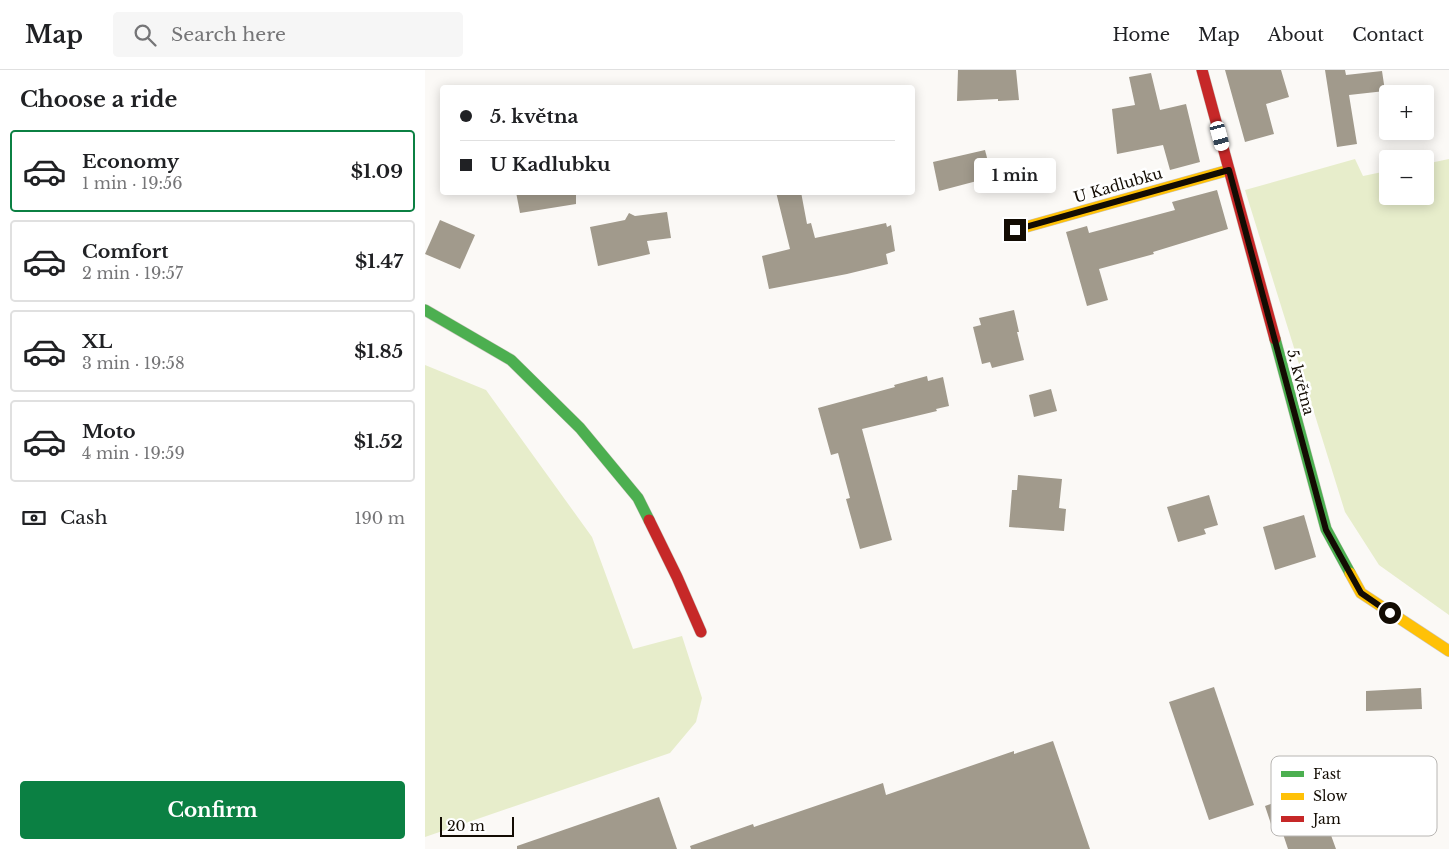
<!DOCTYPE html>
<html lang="en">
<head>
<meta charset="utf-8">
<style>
	body { margin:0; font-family:"Libre Baskerville",serif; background:#f6f6f6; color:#202124; height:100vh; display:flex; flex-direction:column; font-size:19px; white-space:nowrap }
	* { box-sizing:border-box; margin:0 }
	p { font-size:16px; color:#757577 }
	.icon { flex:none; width:28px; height:28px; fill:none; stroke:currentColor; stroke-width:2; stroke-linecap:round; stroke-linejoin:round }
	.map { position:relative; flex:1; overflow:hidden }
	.panel { display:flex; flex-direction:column; background:#fff; width:425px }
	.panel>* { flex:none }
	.banner { position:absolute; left:15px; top:15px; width:475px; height:110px; border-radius:5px; box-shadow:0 2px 12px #0003; display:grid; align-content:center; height:110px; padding:0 20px; background:#fff }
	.controls { position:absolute; left:954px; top:15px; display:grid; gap:10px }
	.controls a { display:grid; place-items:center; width:55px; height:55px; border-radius:5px; background:#fff; box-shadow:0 2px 12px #0003; font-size:25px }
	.scale { position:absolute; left:15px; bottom:12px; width:74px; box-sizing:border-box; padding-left:5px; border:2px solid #130c03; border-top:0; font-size:14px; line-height:18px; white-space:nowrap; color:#130c03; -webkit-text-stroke:4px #fff; paint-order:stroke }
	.end { position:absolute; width:22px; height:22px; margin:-11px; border:6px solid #130c03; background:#fff; box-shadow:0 0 0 2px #fff }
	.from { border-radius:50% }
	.bubble { position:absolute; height:35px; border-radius:5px; background:#fff; box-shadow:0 2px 12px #0003; font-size:16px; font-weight:700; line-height:35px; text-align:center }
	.car { position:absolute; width:15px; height:30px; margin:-15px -8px; border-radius:6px; box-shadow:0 0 4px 1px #0007; background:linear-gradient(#fff 24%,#345 0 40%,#fff 0 76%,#345 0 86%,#fff 0) }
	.banner b { display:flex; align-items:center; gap:18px; height:48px; font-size:19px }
	.banner b+b { border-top:1px solid #e0e0e0 }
	.banner i { width:12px; height:12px; background:#202124 }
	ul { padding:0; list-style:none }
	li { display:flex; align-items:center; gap:15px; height:82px; margin:0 10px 8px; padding:0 10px; border:2px solid #e0e0e0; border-radius:5px }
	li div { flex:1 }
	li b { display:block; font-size:19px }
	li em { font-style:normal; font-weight:700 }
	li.on { border-color:#0b8043 }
	li>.icon { width:45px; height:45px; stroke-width:1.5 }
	h2 { padding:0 20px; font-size:22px; line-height:60px }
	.pay { display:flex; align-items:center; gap:12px; height:55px; padding:0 20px; font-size:19px }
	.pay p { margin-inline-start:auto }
	.action { display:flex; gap:10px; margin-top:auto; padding:10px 20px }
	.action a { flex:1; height:58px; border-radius:5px; background:#0b8043; color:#fff; font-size:20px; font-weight:700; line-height:58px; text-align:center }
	header { display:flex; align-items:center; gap:30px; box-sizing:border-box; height:70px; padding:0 25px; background:#fff; border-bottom:1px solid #e0e0e0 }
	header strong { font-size:24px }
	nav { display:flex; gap:28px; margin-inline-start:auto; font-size:18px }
	.search { width:350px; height:45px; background:#f6f6f6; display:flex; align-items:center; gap:12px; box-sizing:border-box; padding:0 18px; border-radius:5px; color:#757577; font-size:19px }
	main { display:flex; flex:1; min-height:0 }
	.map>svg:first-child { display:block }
	.green { fill:#e7edcb }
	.building { fill:#a19a8c }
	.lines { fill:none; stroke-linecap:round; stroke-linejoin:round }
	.fast-casing { stroke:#cac5be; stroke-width:12 }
	.slow-casing { stroke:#cac5be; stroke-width:12 }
	.jam-casing { stroke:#cac5be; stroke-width:12 }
	.fast { stroke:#4caf50; stroke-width:11 }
	.slow { stroke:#ffc107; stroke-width:11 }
	.jam { stroke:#c62828; stroke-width:11 }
	.route { stroke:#130c03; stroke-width:6 }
	.labels { text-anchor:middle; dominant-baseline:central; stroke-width:5; stroke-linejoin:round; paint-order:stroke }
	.street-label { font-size:15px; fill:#130c03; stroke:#fff }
	.key { fill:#fff; stroke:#b8b6b3; stroke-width:1 }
	.key-label { font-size:14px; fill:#130c03 }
</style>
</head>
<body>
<header>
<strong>Map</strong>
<div class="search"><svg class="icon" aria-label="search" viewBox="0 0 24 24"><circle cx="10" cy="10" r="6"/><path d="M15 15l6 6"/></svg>Search here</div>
<nav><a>Home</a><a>Map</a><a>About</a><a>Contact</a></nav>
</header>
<main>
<section class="panel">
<h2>Choose a ride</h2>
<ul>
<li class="on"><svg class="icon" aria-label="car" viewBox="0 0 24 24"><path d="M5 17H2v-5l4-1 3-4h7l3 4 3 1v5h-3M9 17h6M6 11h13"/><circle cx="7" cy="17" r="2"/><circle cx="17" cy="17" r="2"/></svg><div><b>Economy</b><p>1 min · 19:56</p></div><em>$1.09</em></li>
<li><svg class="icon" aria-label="car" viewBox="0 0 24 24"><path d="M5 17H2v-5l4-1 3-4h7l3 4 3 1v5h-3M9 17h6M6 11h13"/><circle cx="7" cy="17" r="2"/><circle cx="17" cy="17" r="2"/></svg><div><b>Comfort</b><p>2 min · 19:57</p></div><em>$1.47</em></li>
<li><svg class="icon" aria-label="car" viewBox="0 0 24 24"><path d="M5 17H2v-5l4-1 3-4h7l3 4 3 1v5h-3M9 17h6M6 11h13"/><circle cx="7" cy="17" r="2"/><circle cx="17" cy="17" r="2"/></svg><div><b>XL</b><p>3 min · 19:58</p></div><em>$1.85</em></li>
<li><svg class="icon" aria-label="car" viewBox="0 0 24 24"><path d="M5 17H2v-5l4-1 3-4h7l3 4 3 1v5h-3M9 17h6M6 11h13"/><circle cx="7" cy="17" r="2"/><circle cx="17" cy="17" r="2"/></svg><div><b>Moto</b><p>4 min · 19:59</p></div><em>$1.52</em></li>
</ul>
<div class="pay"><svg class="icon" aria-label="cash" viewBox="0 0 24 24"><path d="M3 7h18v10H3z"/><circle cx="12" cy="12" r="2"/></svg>Cash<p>190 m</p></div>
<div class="action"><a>Confirm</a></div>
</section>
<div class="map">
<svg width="1024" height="779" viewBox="0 0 1024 779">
	<rect width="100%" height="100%" fill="#fbf9f6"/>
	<g class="green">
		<path d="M930,89L938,106L962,101V126H1000V94L1024,89V545L954,495L920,442L820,120Z"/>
		<path d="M0,295L61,320L167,467L208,579L257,566L277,628L271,652L245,683L0,767Z"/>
	</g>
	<g class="building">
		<path d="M533,0H591L594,30L573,31V29L532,31Z"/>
		<path d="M800,0H856L864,27L841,34L849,64L820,72Z"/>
		<path d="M900,0H920L921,5L957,1L960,21L924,25L932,74L912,77Z"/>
		<path d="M726,3L735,40L761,34L775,92L745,100L738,75L692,84L687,39L710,35L704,7Z"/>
		<path d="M560,80L567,107L514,121L508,92Z"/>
		<path d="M792,120L803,159L728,182L729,184L674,199L683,230L662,236L641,162L662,156L664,163L750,140L747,132Z"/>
		<path d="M91,122H151V134L95,143Z"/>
		<path d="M351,122H376L382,154L386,153L390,168L461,153L462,157L466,155L470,181L461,184L463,194L422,204L344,219L337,186L365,179Z"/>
		<path d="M242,142L246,168L222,171L225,184L173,196L165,157L200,150L204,143L210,146Z"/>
		<path d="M15,150L50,165L35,199L0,184Z"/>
		<path d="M589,240L594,262H592L599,290L567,298L565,292L557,294L548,257L556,255L554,248Z"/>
		<path d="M502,306L503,311L518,307L524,336L511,339L512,341L437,359L467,470L435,479L421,429L425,428L413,383L406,385L393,338L470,317L469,315Z"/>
		<path d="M626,319L632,341L609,347L604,325Z"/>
		<path d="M593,405L637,409L634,438L641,439L639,461L584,457L587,420H592Z"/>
		<path d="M784,425L793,455L779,459L781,464L753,472L742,437Z"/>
		<path d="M879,445L891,487L850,500L838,457Z"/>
		<path d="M789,617L829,735L784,750L744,632Z"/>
		<path d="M996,618L997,639L941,641V621Z"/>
		<path d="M628,671L665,779H266L265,776L328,754L329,757L458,713L461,725L589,681V684Z"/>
		<path d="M875,723L879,733L888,730L895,747L899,746L911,779H863L857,761L849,763L840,736Z"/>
		<path d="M234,727L252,779H92V776Z"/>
	</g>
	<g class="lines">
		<defs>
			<g id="fast">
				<path d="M0,240L86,290L155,358L213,428L224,450"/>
				<path d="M850,269L901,459L925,503"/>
			</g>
			<g id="slow">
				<path d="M590,160L804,100"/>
				<path d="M925,503L936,523L1024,581"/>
			</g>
			<g id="jam">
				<path d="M777,0L850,269"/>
				<path d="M224,450L252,507L276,562"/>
			</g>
		</defs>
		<use href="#fast" class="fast-casing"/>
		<use href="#slow" class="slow-casing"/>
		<use href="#jam" class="jam-casing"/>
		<use href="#fast" class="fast"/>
		<use href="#slow" class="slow"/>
		<use href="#jam" class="jam"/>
	</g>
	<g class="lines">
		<path class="route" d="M590,160L804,100L901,460L936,523L965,543"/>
	</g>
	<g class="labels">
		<g class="street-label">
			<text transform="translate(693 115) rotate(-16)">U Kadlubku</text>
			<text transform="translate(876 312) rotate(75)">5. května</text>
		</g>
	</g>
	<rect x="846" y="686" width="166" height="80" rx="8" class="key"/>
	<rect x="856" y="701" width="23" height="6" fill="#4caf50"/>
	<rect x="856" y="723" width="23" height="7" fill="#ffc107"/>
	<rect x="856" y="746" width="23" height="6" fill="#c62828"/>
	<g class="key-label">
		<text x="888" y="709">Fast</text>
		<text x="888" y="731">Slow</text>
		<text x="888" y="754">Jam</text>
	</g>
</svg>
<div class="controls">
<a>+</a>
<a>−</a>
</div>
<div class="scale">20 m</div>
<i class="end from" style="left:965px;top:543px"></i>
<i class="end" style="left:590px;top:160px"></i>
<div class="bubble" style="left:549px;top:88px;width:82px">1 min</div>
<i class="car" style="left:795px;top:66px;rotate:165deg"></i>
<div class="banner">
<b><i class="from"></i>5. května</b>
<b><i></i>U Kadlubku</b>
</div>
</div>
</main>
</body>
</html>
